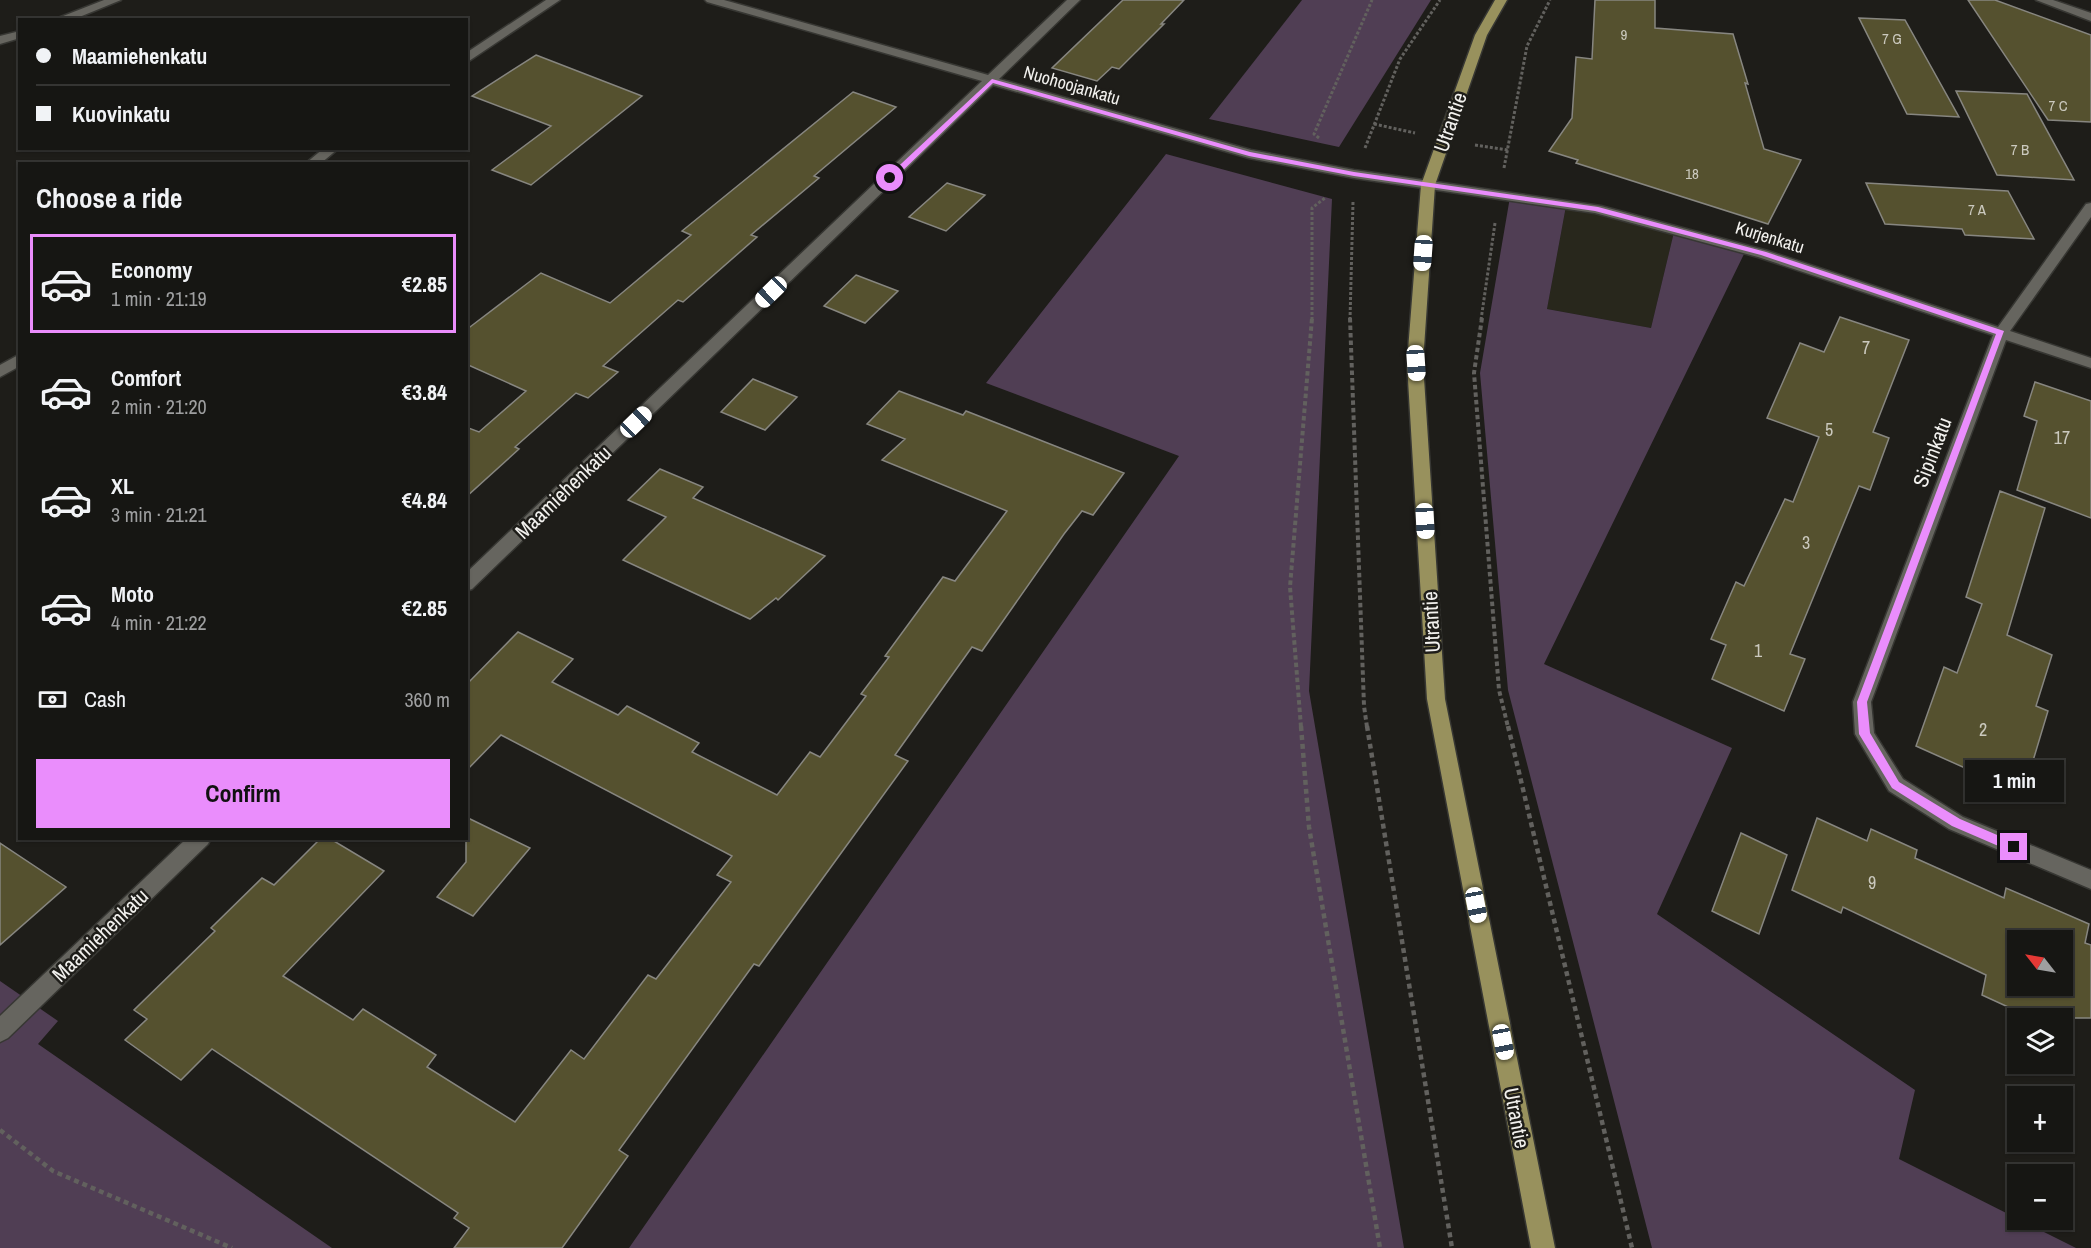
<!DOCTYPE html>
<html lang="en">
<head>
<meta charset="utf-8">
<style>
	body { margin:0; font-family:"Archivo Narrow",sans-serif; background:#232321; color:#f1f3f6; height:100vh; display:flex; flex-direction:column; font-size:22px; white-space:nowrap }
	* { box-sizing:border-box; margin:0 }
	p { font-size:20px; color:#9e9fa0 }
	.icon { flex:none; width:33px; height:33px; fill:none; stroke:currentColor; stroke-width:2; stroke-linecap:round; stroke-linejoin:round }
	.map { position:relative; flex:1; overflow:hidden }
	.sheet { position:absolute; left:18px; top:162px; width:450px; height:678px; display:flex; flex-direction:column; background:#161613; border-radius:0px; box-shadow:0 2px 4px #0004,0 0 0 2px #353533 }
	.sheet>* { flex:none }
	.banner { position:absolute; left:18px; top:18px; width:450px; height:132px; border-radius:0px; box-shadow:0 2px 4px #0004,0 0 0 2px #353533; display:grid; align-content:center; height:132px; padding:0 18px; background:#161613 }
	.needle { width:39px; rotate:301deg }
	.tools { position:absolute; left:2007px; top:930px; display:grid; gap:12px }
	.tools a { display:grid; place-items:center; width:66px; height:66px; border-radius:0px; background:#161613; box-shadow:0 2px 4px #0004,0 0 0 2px #353533; font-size:30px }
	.end { position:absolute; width:27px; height:27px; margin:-14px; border:8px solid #ea8dfc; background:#111; box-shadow:0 0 0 3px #111 }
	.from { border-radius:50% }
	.bubble { position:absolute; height:42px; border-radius:0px; background:#161613; box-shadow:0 2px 4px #0004,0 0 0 2px #353533; font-size:20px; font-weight:800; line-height:42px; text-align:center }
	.car { position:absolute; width:18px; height:36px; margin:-18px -9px; border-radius:8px; box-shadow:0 0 4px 2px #0007; background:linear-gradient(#fff 24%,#345 0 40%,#fff 0 76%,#345 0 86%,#fff 0) }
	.banner b { display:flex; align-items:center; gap:21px; height:57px; font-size:22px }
	.banner b+b { border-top:2px solid #353533 }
	.banner i { width:15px; height:15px; background:#f1f3f6 }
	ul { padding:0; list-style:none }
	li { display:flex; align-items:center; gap:18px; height:99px; margin:0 12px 9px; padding:0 6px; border:3px solid transparent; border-radius:0px }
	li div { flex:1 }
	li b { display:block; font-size:22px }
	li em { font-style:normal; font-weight:800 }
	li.active { border-color:#ea8dfc }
	li>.icon { width:54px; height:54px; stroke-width:1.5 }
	h2 { padding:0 18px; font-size:27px; line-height:72px }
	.pay { display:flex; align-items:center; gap:15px; height:66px; padding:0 18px; font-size:22px }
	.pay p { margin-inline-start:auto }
	.cta { display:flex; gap:12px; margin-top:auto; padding:12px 18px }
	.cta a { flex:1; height:69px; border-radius:0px; background:#ea8dfc; color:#111; font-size:24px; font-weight:800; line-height:69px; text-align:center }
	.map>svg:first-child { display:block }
	.built { fill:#28271c }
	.green { fill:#503e54 }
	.building { fill:#55512f; stroke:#878680; stroke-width:1.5; fill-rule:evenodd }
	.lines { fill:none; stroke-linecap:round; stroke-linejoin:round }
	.minor-casing { stroke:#373733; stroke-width:3 }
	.major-casing { stroke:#373733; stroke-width:3 }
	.path-far2 { stroke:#62615e; stroke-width:3; stroke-dasharray:3 2; stroke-linecap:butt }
	.path-far1 { stroke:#62615e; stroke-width:4; stroke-dasharray:4.5 3; stroke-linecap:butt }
	.path { stroke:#62615e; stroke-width:4.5; stroke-dasharray:5 4; stroke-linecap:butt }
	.minor { fill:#66655f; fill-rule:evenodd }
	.major { fill:#98915d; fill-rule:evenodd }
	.route { fill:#ea8dfc }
	.labels { text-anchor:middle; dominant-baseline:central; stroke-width:5; stroke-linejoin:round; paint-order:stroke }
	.far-number-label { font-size:15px; fill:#cbc9be }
	.far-street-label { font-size:18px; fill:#f2f1ee; stroke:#1e1d19 }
	.number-label { font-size:18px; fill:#cbc9be }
	.street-label { font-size:21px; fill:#f2f1ee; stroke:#1e1d19 }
</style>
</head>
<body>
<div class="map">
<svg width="2091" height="1248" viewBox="0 0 2091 1248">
	<rect width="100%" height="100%" fill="#1e1d19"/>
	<path class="built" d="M1566,206L1597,211L1674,232L1651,328L1547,309Z"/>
	<g class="green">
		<path d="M1302,0H1431L1339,147L1209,119Z"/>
		<path d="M1166,154L1332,199L1309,691L1404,1248H629L1179,456L986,383Z"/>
		<path d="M1510,197L1566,206L1547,309L1651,328L1674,232L1745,252L1544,664L1732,748L1657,914L1915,1090L1899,1159L2076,1248H1652L1508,690L1480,373Z"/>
		<path d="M0,981L58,1021L38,1044L332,1248H0Z"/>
	</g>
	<g class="building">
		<path d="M1123,0H1184L1161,24H1164L1119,69L1112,67L1097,81L1052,68Z"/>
		<path d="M1595,0H1655V28L1733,34L1748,84L1745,83L1764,149L1801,160L1768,224L1576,163L1578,160L1549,151L1572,118L1576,57L1592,59Z"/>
		<path d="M1968,0H1995L2091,35V122L2048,120Z"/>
		<path d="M1859,18L1905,20L1959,117L1907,114Z"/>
		<path d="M536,55L642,96L531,185L492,170L551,126L472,96Z"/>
		<path d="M1956,91L2027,94L2074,180L1997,175Z"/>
		<path d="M853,92L896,107L814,176L819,178L751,235L757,237L683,302L678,300L603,366L618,372L588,398L576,393L515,447L519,449L466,497V427L479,432L526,391L466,364V330L541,273L610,303L691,235L682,231Z"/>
		<path d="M947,183L985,195L946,231L909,217Z"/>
		<path d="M1866,183L2008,191L2034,239L1965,235L1962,229L1885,224Z"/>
		<path d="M856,275L898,291L865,323L824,306Z"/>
		<path d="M1840,317L1909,340L1873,432L1889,438L1870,490L1859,486L1790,654L1805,659L1784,711L1712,679L1726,645L1711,639L1736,582L1744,586L1785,499L1793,502L1819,437L1767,418L1800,343L1824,352Z"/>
		<path d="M753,379L797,397L765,430L721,412Z"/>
		<path d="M2035,382L2091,401V518L2017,490L2037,421L2024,416Z"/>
		<path d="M899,391L963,415L966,411L1124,473L1093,515L1082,511L1064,534L982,651L972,647L895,755L908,761L759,966L754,964L619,1150L628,1156L562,1248H454L469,1228L454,1218L458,1213L212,1049L181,1080L125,1040L147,1019L134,1010L215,931L211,928L262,878L274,885L321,838H329L384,871L283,976L353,1020L363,1009L436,1055L427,1067L515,1122L571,1050L584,1059L648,975L656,979L731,882L717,875L732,856L501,735L466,771V685L518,632L573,659L552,682L618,715L627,706L699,743L692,752L777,795L810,752L820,757L866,696L861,694L889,657L885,656L943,577L955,581L1007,511L882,460L905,439L867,424Z"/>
		<path d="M660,469L703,487L693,498L825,556L778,600L776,598L750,619L623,560L666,517L628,500Z"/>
		<path d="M2000,491L2045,508L2007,635L2052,655L2036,706L2048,711L2023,794L1916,746L1944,667L1957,673L1982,604L1966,597Z"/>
		<path d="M466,817L530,848L473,916L437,897L466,862Z"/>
		<path d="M1817,818L1867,841L1871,829L1917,850L1915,858L2004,898L2006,888L2089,924L2085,943L2091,945V1018H2032L1982,995L1986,975L1843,907L1841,913L1792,890ZM2018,940H2062V986H2018Z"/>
		<path d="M1741,833L1787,855L1759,934L1712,911Z"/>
		<path d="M0,843L66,887L0,945Z"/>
	</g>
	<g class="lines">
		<defs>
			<g id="minor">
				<path d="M104,0H121L72,20H53Z"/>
				<path d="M546,0H560L466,63V53Z"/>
				<path d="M705,0H724L988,75L1067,0H1080L999,79L1251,150L1354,170L1601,206L1768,251L1998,327L2086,204L2091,203V217L2010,331L2091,358V368L2006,340L1871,702L1874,733L1903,779L1963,817L2091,870V889L1949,829L1889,791L1855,734L1853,702L1993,335L1758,257L1595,213L1354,178L1249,158L993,85L472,589L466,591V573L982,81L707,2Z"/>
				<path d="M2036,0H2053L2091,13V21Z"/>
				<path d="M20,31V38L0,44V36Z"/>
				<path d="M324,148H339L320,164H305Z"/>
				<path d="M20,354V366L0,377V365Z"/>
				<path d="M187,838H211L208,844L8,1038L0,1042V1016Z"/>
			</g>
			<path id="major" d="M1495,0H1507L1487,35L1435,185L1423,363L1445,699L1555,1248H1531L1427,699L1407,363L1421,185L1475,35Z"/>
		</defs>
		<use href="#minor" class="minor-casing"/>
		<use href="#major" class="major-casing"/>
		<g class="path-far2">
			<path d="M1374,124L1415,133"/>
			<path d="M1319,138L1314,134L1372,0"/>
			<path d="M1475,145L1508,150"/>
			<path d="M1365,148L1400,59L1440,0"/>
			<path d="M1504,168L1527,46L1550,0"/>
			<path d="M1312,320V208L1325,198"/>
			<path d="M1350,320L1353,202"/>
			<path d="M1481,320L1495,223"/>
		</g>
		<g class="path-far1">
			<path d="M1350,318L1364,706L1367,727"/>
			<path d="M1482,318L1474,373L1499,690L1508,727"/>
			<path d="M1301,727L1290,587L1312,318"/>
		</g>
		<g class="path">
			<path d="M1301,726L1309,827L1380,1248"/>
			<path d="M1367,726L1452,1248"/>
			<path d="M1508,726L1632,1248"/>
			<path d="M0,1130L53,1171L232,1248"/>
		</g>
		<use href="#minor" class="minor"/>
		<use href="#major" class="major"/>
	</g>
	<path class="route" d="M992,79L1250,152L1354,172L1598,207L1766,252L2004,331L1867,702L1870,733L1899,782L1960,819L2018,844V851H2010L1952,826L1892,788L1859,734L1857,702L1996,334L1761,255L1595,211L1354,176L1249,156L993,83L893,180H887V177Z"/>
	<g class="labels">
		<g class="far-number-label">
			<text x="1624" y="34">9</text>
			<text x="1892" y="38">7 G</text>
			<text x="2058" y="105">7 C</text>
			<text x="2020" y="149">7 B</text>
			<text x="1692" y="173">18</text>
			<text x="1977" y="209">7 A</text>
		</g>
		<g class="far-street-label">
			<text transform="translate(1072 85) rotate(16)">Nuohoojankatu</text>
			<text transform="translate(1770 237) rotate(17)">Kurjenkatu</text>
		</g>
		<g class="number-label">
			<text x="1866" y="347">7</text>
			<text x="1829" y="429">5</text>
			<text x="2062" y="437">17</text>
			<text x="1806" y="542">3</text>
			<text x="1758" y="650">1</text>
			<text x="1983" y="729">2</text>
			<text x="1872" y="882">9</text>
		</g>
		<g class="street-label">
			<text transform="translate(1450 122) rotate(-71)">Utrantie</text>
			<text transform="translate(1932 452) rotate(-69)">Sipinkatu</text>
			<text transform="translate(563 492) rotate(-44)">Maamiehenkatu</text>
			<text transform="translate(1431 622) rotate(-93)">Utrantie</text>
			<text transform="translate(100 935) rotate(-44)">Maamiehenkatu</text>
			<text transform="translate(1517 1118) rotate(79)">Utrantie</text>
		</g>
	</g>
</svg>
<div class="tools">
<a><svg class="needle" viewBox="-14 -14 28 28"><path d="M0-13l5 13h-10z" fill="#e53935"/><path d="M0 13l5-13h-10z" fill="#9e9fa0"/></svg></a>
<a><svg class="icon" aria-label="layers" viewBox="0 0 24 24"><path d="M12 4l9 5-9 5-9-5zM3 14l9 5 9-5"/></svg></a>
<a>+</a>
<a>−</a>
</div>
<i class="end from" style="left:890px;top:178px"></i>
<i class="end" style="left:2014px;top:847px"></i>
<div class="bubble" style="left:1965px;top:760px;width:99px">1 min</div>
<i class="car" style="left:1423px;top:253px;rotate:184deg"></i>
<i class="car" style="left:771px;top:292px;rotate:226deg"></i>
<i class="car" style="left:1416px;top:363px;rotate:176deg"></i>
<i class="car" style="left:636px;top:422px;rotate:46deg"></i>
<i class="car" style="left:1425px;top:521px;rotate:177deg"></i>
<i class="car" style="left:1476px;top:905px;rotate:169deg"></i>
<i class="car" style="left:1503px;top:1042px;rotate:169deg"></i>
<div class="banner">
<b><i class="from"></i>Maamiehenkatu</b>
<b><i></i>Kuovinkatu</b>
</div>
<section class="sheet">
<h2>Choose a ride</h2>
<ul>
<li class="active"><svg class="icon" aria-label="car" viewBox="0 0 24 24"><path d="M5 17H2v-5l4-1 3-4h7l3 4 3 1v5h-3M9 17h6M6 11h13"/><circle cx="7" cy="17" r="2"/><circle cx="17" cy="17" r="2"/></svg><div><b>Economy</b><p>1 min · 21:19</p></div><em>€2.85</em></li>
<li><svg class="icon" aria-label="car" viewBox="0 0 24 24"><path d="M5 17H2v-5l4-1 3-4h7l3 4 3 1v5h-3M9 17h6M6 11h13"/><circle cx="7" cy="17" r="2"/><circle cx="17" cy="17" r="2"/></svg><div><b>Comfort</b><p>2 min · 21:20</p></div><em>€3.84</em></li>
<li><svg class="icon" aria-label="car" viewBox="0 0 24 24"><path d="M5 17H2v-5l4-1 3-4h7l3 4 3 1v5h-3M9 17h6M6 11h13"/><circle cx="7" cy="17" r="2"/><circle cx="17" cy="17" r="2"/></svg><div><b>XL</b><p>3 min · 21:21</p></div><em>€4.84</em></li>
<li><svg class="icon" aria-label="car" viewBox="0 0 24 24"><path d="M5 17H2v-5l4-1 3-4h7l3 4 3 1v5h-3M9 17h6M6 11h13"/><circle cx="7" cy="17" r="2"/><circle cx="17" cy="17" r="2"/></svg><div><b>Moto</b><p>4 min · 21:22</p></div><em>€2.85</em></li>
</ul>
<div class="pay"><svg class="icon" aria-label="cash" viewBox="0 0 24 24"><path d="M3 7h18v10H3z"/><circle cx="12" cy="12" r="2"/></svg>Cash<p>360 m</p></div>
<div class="cta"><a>Confirm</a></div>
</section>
</div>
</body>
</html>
